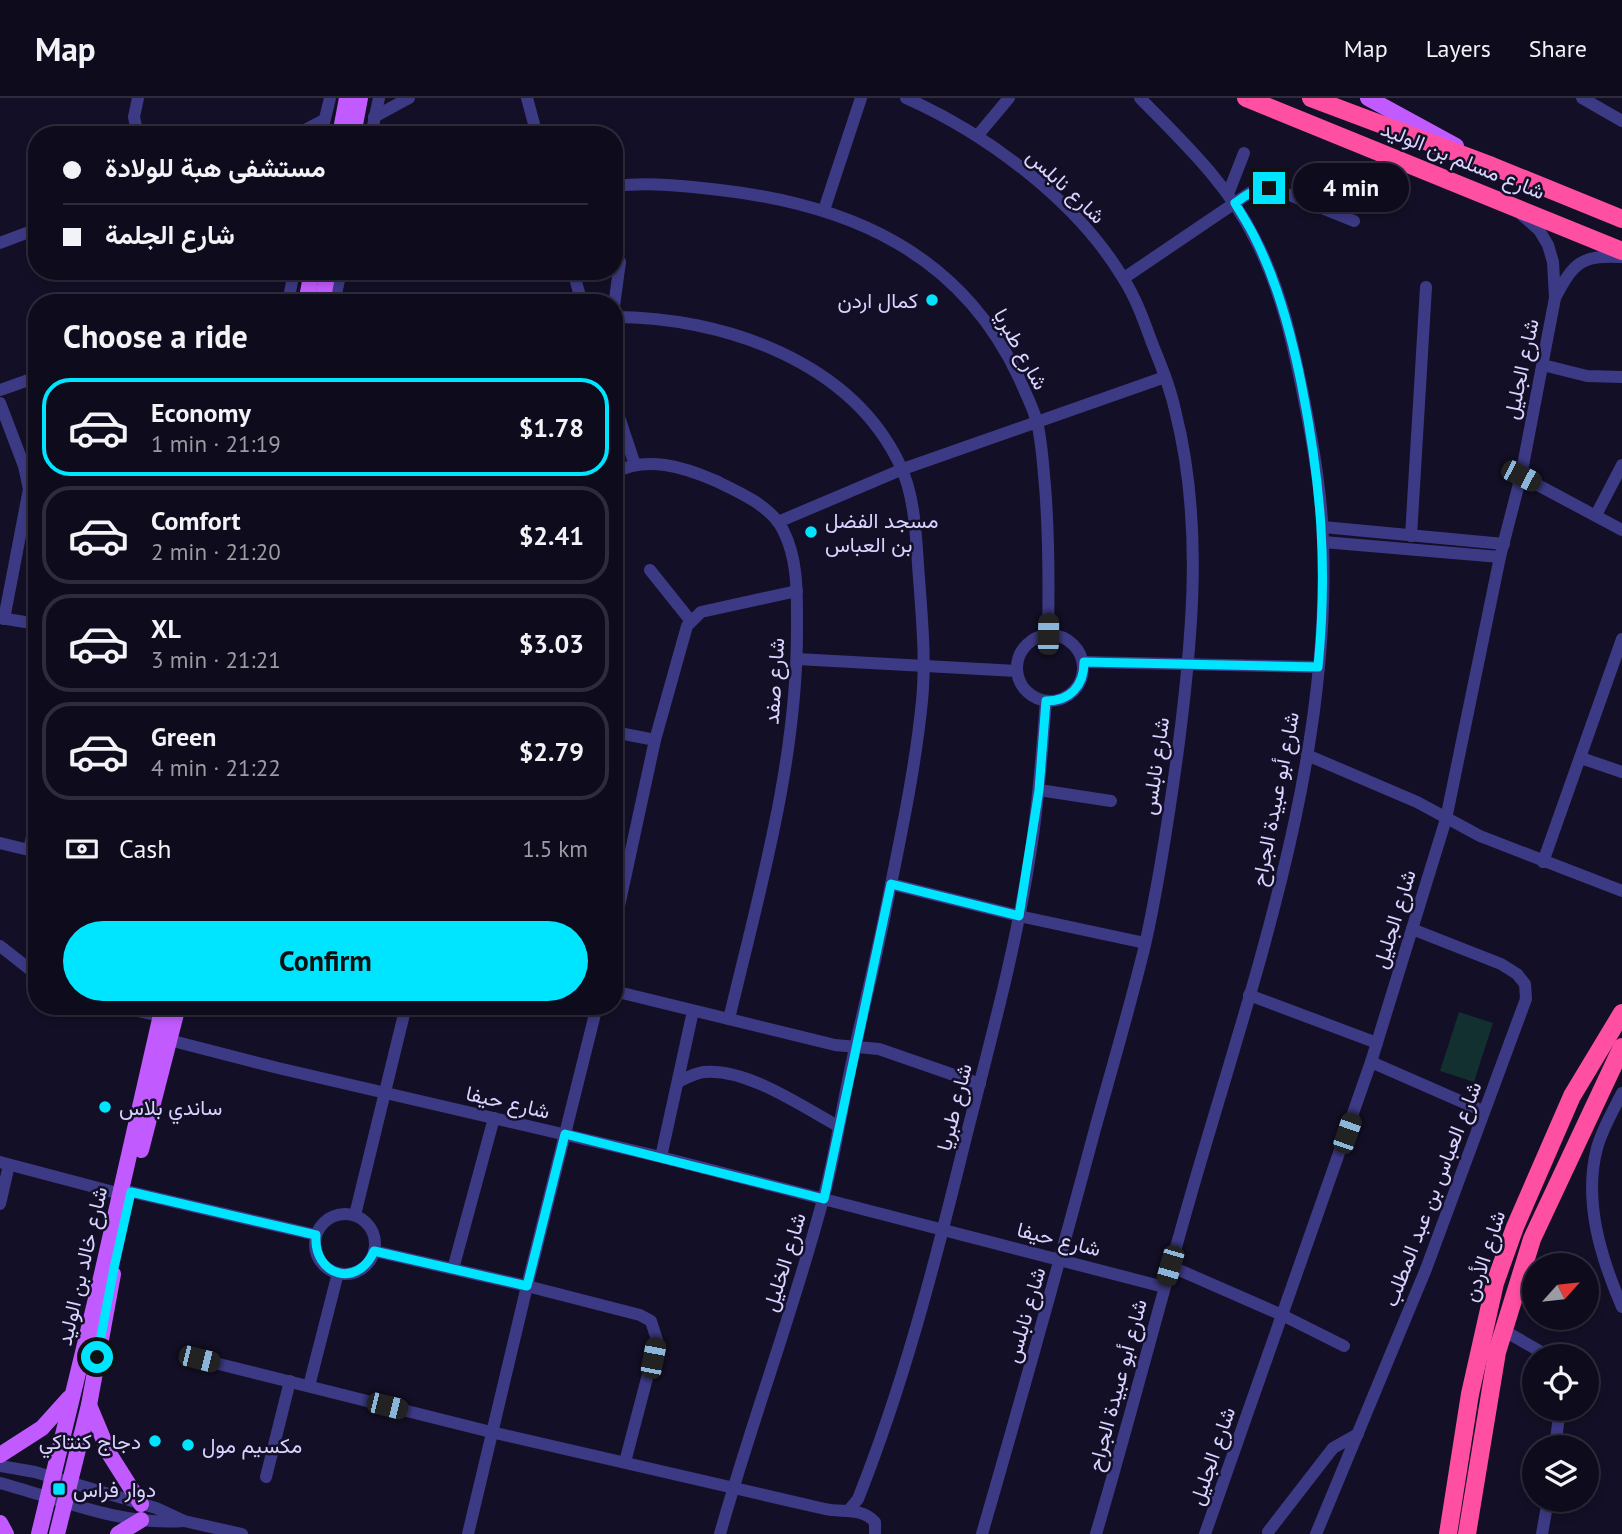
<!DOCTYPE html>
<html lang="en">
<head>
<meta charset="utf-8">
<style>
	body { margin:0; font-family:"PT Sans",Vazirmatn,sans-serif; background:#171425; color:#f1f3f6; height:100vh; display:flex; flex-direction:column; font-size:26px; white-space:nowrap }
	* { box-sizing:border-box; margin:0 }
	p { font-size:23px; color:#9b9ba3 }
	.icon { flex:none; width:38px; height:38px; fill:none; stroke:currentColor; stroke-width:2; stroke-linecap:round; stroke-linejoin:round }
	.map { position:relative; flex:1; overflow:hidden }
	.side { position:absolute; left:28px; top:196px; width:595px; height:721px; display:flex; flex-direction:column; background:#0e0b1c; border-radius:28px; box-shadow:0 4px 10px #0003,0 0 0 2px #2e2b3b }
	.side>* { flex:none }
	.banner { position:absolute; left:28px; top:28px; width:595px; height:154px; border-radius:28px; box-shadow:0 4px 10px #0003,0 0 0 2px #2e2b3b; display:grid; align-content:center; height:154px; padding:0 35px; background:#0e0b1c }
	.needle { width:46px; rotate:63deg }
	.tools { position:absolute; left:1522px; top:1155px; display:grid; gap:14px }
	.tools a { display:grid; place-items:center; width:77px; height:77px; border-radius:50%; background:#0e0b1c; box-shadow:0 4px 10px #0003,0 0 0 2px #2e2b3b; font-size:35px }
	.end { position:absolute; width:32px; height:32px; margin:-16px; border:9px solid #00e5ff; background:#111; box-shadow:0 0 0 4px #111 }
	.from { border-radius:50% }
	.bubble { position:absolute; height:49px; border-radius:24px; background:#0e0b1c; box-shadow:0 4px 10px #0003,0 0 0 2px #2e2b3b; font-size:23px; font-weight:700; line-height:49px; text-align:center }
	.car { position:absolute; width:21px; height:42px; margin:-21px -10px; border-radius:9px; box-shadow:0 0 5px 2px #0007; background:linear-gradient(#222 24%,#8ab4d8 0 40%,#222 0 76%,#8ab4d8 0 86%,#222 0) }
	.banner b { display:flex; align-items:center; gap:24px; height:66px; font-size:26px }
	.banner b+b { border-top:2px solid #2e2b3b }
	.banner i { width:18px; height:18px; background:#f1f3f6 }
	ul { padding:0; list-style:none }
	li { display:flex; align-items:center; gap:21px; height:98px; margin:0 14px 10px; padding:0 21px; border:4px solid #2e2b3b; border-radius:28px }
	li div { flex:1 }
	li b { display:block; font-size:26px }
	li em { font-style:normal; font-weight:700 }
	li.current { border-color:#00e5ff }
	li>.icon { width:63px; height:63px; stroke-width:1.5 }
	h2 { padding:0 35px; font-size:32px; line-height:84px }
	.pay { display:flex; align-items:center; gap:18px; height:77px; padding:0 35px; font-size:26px }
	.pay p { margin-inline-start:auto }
	.button { display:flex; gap:14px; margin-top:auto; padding:14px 35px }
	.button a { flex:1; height:80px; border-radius:42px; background:#00e5ff; color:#111; font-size:28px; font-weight:700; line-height:80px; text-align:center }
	header { display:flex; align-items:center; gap:42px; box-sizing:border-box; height:98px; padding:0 35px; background:#0e0b1c; border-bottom:2px solid #2e2b3b }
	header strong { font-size:33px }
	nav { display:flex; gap:38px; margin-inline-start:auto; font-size:24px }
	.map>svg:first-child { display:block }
	.pitch { fill:#12302f }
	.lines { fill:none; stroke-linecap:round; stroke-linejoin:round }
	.minor { stroke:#3d3a85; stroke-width:12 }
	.major { stroke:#c25bff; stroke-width:16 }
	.highway { stroke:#ff4fa3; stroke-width:18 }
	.route { stroke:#00e5ff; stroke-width:9 }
	.poi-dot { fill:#00e5ff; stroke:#130f26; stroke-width:2.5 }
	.labels { text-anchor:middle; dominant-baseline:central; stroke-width:5; stroke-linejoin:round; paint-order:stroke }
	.street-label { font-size:21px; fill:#d9d4ff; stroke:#130f26 }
	.poi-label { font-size:21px; fill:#d9d4ff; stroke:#130f26; text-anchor:start }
</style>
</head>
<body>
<header>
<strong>Map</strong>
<nav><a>Map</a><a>Layers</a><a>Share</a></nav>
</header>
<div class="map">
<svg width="1622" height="1436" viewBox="0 0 1622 1436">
	<rect width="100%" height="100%" fill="#130f26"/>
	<path class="pitch" d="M1459,914L1493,925L1474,984L1440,973Z"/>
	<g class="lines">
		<g class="minor">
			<path d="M527,0L537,37"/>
			<path d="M906,0C987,36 1077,103 1123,180C1136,200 1144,223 1152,245C1161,267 1170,289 1175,312C1203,421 1193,534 1179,644C1170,711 1160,780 1145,847C1130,909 1112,970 1095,1031C1059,1166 1021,1301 982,1436"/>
			<path d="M1582,0L1622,23"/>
			<path d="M374,19L409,0"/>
			<path d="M138,37L134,19L138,0"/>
			<path d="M295,37L324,22"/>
			<path d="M321,37L330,0"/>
			<path d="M371,37L379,0"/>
			<path d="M978,37L1009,0"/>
			<path d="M614,88C649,84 686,88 720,92C850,107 961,155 1019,280C1025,294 1033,309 1037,324C1042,345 1043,367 1045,388C1049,437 1049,486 1048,536"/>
			<path d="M1228,96L1244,55"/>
			<path d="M824,112L861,0"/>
			<path d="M0,145L37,131"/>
			<path d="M614,157L620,164L614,208"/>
			<path d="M573,173L582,205"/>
			<path d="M1124,180L1251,94L1261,90L1277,92L1354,123"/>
			<path d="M1555,200C1574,164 1581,157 1622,159"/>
			<path d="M288,205L294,173"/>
			<path d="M334,205L341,173"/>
			<path d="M614,219C723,219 851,263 900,367C916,400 916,444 919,480C922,521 926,563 922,603C915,674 899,746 885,816C874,870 860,924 849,978C840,1020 834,1064 822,1105C792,1217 751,1325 720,1436"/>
			<path d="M1543,267L1587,278L1622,279"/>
			<path d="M0,292L37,279"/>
			<path d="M614,304L635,367"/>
			<path d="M0,305L24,368L29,391L4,521"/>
			<path d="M614,375C646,357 684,369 716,383C739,394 771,408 783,432C798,461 797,495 797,526C798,661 760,791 729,921"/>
			<path d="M1521,378L1622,432"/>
			<path d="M1596,417L1622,367"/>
			<path d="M778,424L903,371L1165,279"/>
			<path d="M1323,429L1504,446"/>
			<path d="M1411,438L1426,189"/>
			<path d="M1323,444L1500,459"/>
			<path d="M650,472L690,522"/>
			<path d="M0,520L37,526"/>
			<circle cx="1050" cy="570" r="33"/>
			<path d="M797,561L1017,573"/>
			<path d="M1084,564L1318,569"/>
			<path d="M614,634L655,642"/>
			<path d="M1307,657L1417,704L1480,738L1622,793"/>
			<path d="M1581,660L1622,674"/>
			<path d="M1039,692L1111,703"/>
			<path d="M0,745L37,754"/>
			<path d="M29,752L37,717"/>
			<path d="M1543,764L1622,541"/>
			<path d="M891,786L1019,818L1145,845"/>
			<path d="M614,831L655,642L687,528L701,514L797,493"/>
			<path d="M0,848L37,877"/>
			<path d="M614,893L835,947L879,951L980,986"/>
			<path d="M1249,897L1377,945"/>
			<path d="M114,908L161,918"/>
			<path d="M169,942L278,970L661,1059L1164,1189"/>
			<path d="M1371,964L1483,1013"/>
			<path d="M678,984C686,980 695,975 704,974C747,970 801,1008 838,1028"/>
			<path d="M1622,995C1613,1013 1602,1031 1597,1050C1583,1103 1601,1160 1622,1209"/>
			<path d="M661,1059L693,913"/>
			<path d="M0,1064L121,1096"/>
			<path d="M131,1094L316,1137"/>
			<path d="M0,1106L9,1067"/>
			<circle cx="345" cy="1146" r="30"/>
			<path d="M355,1117L406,908"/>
			<path d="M374,1153L527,1188L640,1217L651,1223L657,1242L625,1364"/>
			<path d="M1170,1168L1282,1217L1344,1248"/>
			<path d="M453,1171L494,1020"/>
			<path d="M1503,1232L1548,1258"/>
			<path d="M199,1261L491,1334L825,1411C843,1415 861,1409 875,1424V1436"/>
			<path d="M309,1288L338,1175"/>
			<path d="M1555,1349L1560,1311"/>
			<path d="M0,1368L35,1374L156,1410L184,1423L242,1436"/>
			<path d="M266,1379L290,1283"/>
			<path d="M0,1385C60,1401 121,1428 184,1423"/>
			<path d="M849,1412L858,1401C903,1288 934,1169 963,1051C988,951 1016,852 1031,751C1039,702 1042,652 1046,603"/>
			<path d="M1268,1434L1333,1350L1358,1336"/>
			<path d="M468,1436L527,1188L597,908"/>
			<path d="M1096,1436C1132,1314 1163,1191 1199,1069C1258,867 1331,658 1323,444C1322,396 1313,347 1304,301C1293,246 1281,191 1255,141C1228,86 1182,43 1140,0"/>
			<path d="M1205,1436L1371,964L1446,721L1500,459L1521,378L1555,200L1553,164L1548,147L1539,132L1521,116"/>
			<path d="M1316,1436L1426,1171L1526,901L1525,886L1517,876L1501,866L1412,831"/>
			<path d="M1542,1436L1548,1402"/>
		</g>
		<g class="major">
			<path d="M1368,0L1456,48"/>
			<path d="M340,37L347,0"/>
			<path d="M353,37L360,0"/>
			<path d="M306,205L312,173"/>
			<path d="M322,205L328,173"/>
			<path d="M141,1052L178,908"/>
			<path d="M89,1307L110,1357L141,1406"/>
			<path d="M0,1357L42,1330L69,1300"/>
			<path d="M0,1425L6,1436"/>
			<path d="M39,1436L101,1180L163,908"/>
			<path d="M57,1436L89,1307L113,1176"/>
			<path d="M118,1436L141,1422"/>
		</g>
		<g class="highway">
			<path d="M1246,0L1622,153"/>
			<path d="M1311,0L1492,68L1622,121"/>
			<path d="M1448,1436L1470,1296L1495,1185L1515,1129L1572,998L1622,915"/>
			<path d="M1467,1436L1497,1254L1532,1141L1622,949"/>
		</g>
	</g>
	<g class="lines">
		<path class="route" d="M97,1259L114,1170L131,1094L316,1137C313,1178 358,1191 374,1153L527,1188L565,1036L824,1101L891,786L1019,818L1039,692L1046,603C1070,603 1084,588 1084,564L1318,569C1328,469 1321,386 1302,289C1292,239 1279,188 1256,142C1250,129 1242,117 1235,105C1246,97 1255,90 1269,90"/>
	</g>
	<g class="poi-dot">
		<circle cx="932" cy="202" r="7"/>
		<circle cx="811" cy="434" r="7"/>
		<circle cx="105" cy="1009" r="7"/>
		<circle cx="155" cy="1343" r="7"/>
		<circle cx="188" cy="1347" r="7"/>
		<rect x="52" y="1384" width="14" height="14" rx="3.5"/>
	</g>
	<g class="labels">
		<g class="street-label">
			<text transform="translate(1463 62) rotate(22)">شارع مسلم بن الوليد</text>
			<text transform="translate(1066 88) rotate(43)">شارع نابلس</text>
			<text transform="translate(1021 251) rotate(61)">شارع طبريا</text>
			<text transform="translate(1521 271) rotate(-78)">شارع الجليل</text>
			<text transform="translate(774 583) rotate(-86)">شارع صفد</text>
			<text transform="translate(1155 668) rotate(-82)">شارع نابلس</text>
			<text transform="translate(1275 701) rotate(-79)">شارع أبو عبيدة الجراح</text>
			<text transform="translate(1394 821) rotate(-73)">شارع الجليل</text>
			<text transform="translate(508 1004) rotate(13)">شارع حيفا</text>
			<text transform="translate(954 1009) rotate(-76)">شارع طبريا</text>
			<text transform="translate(1432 1096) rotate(-69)">شارع العباس بن عبد المطلب</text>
			<text transform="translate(1059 1141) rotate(14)">شارع حيفا</text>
			<text transform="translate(1484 1158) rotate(-72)">شارع الأردن</text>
			<text transform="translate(784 1164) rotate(-73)">شارع الخليل</text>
			<text transform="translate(82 1168) rotate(-77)">شارع خالد بن الوليد</text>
			<text transform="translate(1025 1217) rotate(-74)">شارع نابلس</text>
			<text transform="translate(1117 1287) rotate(-75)">شارع أبو عبيدة الجراح</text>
			<text transform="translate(1212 1358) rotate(-71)">شارع الجليل</text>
		</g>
		<g class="poi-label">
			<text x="918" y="202" text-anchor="end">كمال اردن</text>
			<text x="825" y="422">مسجد الفضل<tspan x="825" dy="24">بن العباس</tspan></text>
			<text x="119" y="1009">ساندي بلاس</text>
			<text x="141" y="1343" text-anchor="end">دجاج كنتاكي</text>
			<text x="202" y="1347">مكسيم مول</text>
			<text x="73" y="1391">دوار فراس</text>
		</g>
	</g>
</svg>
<div class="tools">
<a><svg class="needle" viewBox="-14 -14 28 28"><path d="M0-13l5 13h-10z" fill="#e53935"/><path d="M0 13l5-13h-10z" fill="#9b9ba3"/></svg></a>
<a><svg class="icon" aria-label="locate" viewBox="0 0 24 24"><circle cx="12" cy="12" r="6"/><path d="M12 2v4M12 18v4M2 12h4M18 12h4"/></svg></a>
<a><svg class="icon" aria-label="layers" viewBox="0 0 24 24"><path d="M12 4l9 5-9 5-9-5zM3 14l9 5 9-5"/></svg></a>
</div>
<i class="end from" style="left:97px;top:1259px"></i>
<i class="end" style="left:1269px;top:90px"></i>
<div class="bubble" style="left:1293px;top:65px;width:116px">4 min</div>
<i class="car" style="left:1521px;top:378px;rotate:117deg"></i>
<i class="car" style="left:1048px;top:536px;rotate:1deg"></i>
<i class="car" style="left:1347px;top:1035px;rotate:19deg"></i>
<i class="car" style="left:1170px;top:1168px;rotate:196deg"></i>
<i class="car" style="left:653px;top:1260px;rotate:11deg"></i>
<i class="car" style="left:199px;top:1261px;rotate:104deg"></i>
<i class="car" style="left:387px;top:1308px;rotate:104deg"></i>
<div class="banner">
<b><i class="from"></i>مستشفى هبة للولادة</b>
<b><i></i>شارع الجلمة</b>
</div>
<section class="side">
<h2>Choose a ride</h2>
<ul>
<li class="current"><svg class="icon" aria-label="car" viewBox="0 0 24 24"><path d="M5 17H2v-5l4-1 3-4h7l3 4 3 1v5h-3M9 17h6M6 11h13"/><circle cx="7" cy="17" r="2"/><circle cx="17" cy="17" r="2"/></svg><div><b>Economy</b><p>1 min · 21:19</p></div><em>$1.78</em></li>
<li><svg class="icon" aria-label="car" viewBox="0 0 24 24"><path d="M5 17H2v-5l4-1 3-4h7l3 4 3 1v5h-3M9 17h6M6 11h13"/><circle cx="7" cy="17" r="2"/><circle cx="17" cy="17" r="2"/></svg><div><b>Comfort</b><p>2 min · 21:20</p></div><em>$2.41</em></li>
<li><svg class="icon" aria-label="car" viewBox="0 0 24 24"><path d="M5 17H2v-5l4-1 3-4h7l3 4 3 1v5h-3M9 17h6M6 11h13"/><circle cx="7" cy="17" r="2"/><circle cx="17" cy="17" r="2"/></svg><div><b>XL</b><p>3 min · 21:21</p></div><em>$3.03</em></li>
<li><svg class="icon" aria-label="car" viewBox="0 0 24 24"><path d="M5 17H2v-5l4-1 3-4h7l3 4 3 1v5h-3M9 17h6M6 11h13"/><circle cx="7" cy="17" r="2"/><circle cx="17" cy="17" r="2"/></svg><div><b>Green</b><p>4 min · 21:22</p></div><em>$2.79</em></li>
</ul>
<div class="pay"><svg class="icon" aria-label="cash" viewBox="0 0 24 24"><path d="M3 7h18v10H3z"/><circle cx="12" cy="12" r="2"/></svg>Cash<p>1.5 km</p></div>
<div class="button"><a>Confirm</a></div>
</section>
</div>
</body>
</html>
